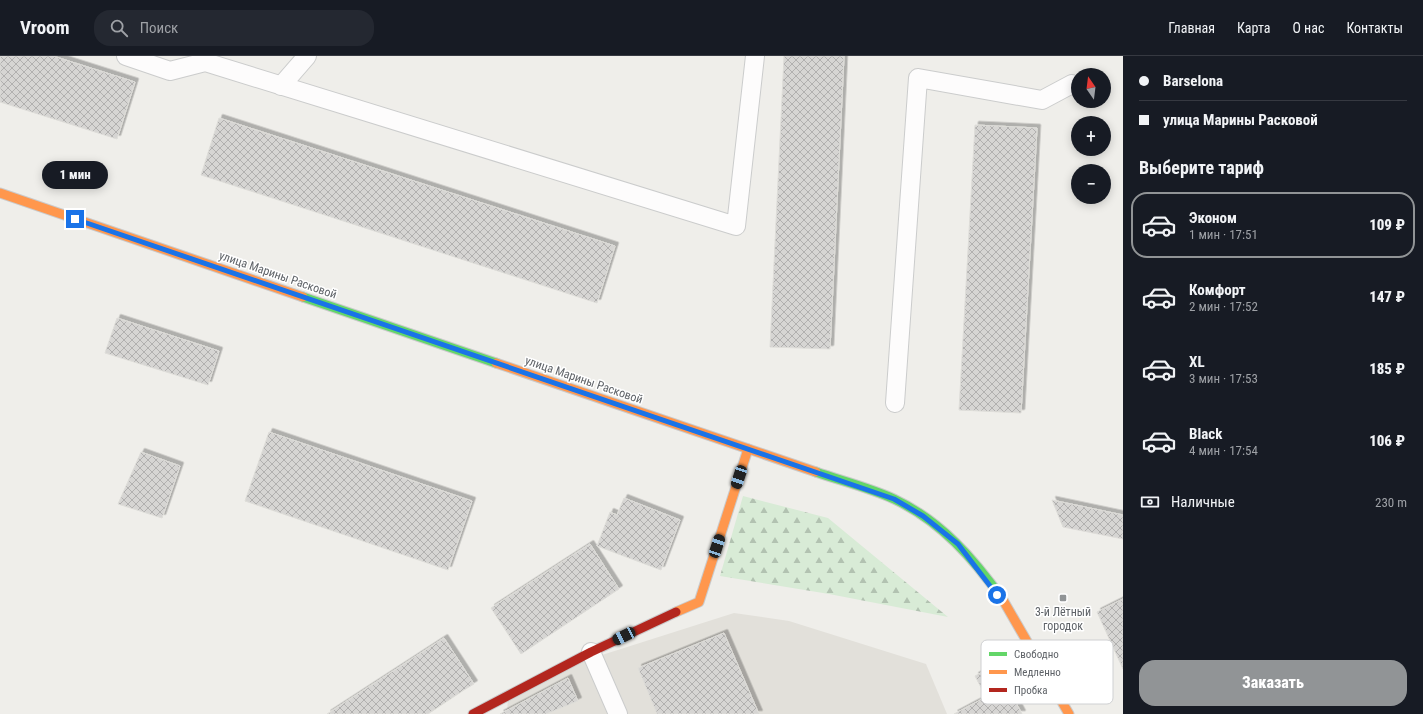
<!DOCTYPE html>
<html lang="ru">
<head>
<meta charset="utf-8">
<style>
	body { margin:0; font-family:"Roboto Condensed",sans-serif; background:#242831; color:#f1f3f6; height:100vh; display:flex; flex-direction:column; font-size:15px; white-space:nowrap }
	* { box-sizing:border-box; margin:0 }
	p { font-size:13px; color:#9ea1a6 }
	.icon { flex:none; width:22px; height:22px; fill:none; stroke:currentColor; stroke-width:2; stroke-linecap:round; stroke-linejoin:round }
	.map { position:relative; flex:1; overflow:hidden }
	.side { display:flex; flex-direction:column; background:#171b24; width:300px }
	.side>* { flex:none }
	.banner { display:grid; align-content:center; height:88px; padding:0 16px; background:#171b24 }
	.needle { width:26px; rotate:346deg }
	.fabs { position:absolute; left:1071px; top:12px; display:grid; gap:8px }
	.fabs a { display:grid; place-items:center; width:40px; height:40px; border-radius:50%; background:#171b24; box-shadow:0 2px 10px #0003; font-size:20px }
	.end { position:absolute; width:18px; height:18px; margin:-9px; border:5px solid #1a73e8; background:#fff; box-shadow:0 0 0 2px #fff }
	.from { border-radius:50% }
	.bubble { position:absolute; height:28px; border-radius:14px; background:#171b24; box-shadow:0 2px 10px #0003; font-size:13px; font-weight:800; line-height:28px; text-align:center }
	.car { position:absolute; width:12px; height:24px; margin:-12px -6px; border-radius:5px; box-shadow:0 0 3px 1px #0007; background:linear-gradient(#222 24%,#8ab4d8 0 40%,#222 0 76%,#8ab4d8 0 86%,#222 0) }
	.banner b { display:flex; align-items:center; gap:14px; height:38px; font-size:15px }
	.banner b+b { border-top:1px solid #363941 }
	.banner i { width:10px; height:10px; background:#f1f3f6 }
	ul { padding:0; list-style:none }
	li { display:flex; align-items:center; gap:12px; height:66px; margin:0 8px 6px; padding:0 8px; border:2px solid transparent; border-radius:16px }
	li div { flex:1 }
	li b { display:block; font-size:15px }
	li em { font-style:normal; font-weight:800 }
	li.current { border-color:#919496 }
	li>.icon { width:36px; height:36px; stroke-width:1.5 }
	h2 { padding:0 16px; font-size:18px; line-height:48px }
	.pay { display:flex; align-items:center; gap:10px; height:44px; padding:0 16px; font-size:15px }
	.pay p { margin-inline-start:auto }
	.cta { display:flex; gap:8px; margin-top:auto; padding:8px 16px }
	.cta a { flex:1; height:46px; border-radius:16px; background:#919496; color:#fff; font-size:16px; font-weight:800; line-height:46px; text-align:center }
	header { display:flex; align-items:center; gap:24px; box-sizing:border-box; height:56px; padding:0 20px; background:#171b24; border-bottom:1px solid #363941 }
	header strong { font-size:19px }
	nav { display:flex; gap:22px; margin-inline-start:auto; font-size:14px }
	.search { width:280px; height:36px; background:#242831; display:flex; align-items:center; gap:10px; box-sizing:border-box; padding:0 14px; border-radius:16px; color:#9ea1a6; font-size:15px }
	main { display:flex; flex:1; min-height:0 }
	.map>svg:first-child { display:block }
	.education { fill:#e2e0da }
	.forest { fill:url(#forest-firs) }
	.building { fill:url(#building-cross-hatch); stroke:#deddd9; filter:url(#shadow) }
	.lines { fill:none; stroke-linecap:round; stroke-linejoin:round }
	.lane-casing { stroke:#cbcccc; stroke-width:20 }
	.fast-casing { stroke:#cacacb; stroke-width:11 }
	.slow-casing { stroke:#cacacb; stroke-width:11 }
	.jam-casing { stroke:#cacacb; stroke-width:11 }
	.lane { stroke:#fdfcfc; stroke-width:18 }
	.fast { stroke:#63d668; stroke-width:9 }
	.slow { stroke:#ff974d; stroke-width:9 }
	.jam { stroke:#b3261e; stroke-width:9 }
	.route { stroke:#1a73e8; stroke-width:5 }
	.poi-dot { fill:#919496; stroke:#fff; stroke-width:1.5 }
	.labels { text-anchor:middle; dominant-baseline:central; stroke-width:3; stroke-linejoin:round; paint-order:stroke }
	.street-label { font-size:12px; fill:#5f6368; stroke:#fff }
	.poi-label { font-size:12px; fill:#5f6368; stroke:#fff }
	.key { fill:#fff; stroke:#cfd0d2; stroke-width:1 }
	.key-label { font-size:11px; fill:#5f6368 }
</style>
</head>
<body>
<header>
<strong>Vroom</strong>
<div class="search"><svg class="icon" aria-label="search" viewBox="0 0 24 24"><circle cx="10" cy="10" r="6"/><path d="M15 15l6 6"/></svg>Поиск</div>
<nav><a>Главная</a><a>Карта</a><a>О нас</a><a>Контакты</a></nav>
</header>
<main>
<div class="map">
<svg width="1123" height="658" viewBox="0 0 1123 658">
	<defs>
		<pattern id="forest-firs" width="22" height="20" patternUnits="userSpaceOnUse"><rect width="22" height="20" fill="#d8ebd6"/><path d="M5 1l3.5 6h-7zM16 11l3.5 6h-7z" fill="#b2c2b1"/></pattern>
		<pattern id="building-cross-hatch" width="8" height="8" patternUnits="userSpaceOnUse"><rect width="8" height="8" fill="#d6d5d3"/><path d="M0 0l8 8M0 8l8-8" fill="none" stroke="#b1b0af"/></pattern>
		<filter id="shadow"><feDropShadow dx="3.5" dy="-3.5" stdDeviation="0" flood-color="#0004"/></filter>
	</defs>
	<rect width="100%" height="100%" fill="#efeeea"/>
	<path class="education" d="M734,557L789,565L926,608L947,658H507V656L508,642L580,606Z"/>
	<path class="forest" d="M743,440L828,462L948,561L829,538L720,520Z"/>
	<g class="building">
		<path d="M0,0H53L135,26L117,83L0,46Z"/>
		<path d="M784,0H844L830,293L770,291Z"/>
		<path d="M219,62L615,190L597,247L201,119Z"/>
		<path d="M975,69L1037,72L1021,357L959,354Z"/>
		<path d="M117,262L219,295L208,329L105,297Z"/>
		<path d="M269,376L472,445L448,514L245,445Z"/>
		<path d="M141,396L180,410L162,462L118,448Z"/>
		<path d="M624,442L680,464L661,514L597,490L610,456L617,459Z"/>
		<path d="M1052,444L1123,459V483L1063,471Z"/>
		<path d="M590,488L619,533L521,598L491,552Z"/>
		<path d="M1123,543V613L1097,556Z"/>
		<path d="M724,577L759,658H657L638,612Z"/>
		<path d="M444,582L474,628L464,634L428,658H327Z"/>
		<path d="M996,609L1022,658H954L986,641L975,620Z"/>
		<path d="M568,622L578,645L546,658H500Z"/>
	</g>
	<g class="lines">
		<defs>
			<g id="lane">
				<path d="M126,0L170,15L205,6L736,170L755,0"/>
				<path d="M281,30L307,0"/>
				<path d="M895,347L918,22L1042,44L1072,28"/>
				<path d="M591,596L618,658"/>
			</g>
			<g id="fast">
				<path d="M303,241L496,307"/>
				<path d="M816,416C842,425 870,432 894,443C941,465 974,503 1003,544"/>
			</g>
			<g id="slow">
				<path d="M0,137L303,241"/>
				<path d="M496,307L816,416"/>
				<path d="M1003,544L1069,658"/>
				<path d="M676,556L699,546L748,393"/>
			</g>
			<path id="jam" d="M473,658L591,596L676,556"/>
		</defs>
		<use href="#lane" class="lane-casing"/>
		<use href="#fast" class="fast-casing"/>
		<use href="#slow" class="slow-casing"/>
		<use href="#jam" class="jam-casing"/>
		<use href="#lane" class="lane"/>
		<use href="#fast" class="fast"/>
		<use href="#slow" class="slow"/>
		<use href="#jam" class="jam"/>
	</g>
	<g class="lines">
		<path class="route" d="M75,163L894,443L923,460L958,488L997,539"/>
	</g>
	<rect class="poi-dot" x="1059" y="538" width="8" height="8" rx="2"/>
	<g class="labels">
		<g class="street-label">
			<text transform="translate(278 219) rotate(19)">улица Марины Расковой</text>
			<text transform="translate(584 324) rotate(19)">улица Марины Расковой</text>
		</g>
		<g class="poi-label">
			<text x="1063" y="556">3-й Лётный<tspan x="1063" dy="14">городок</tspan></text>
		</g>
	</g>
	<rect x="981" y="584" width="132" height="64" rx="6" class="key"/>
	<rect x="989" y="596" width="18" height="4" fill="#63d668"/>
	<rect x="989" y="614" width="18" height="4" fill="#ff974d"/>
	<rect x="989" y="632" width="18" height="4" fill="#b3261e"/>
	<g class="key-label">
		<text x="1014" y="602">Свободно</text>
		<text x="1014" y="620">Медленно</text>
		<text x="1014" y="638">Пробка</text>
	</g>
</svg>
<div class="fabs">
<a><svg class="needle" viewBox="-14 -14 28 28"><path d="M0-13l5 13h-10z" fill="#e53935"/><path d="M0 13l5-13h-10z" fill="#9ea1a6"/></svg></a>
<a>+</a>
<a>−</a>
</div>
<i class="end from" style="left:997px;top:539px"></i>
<i class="end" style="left:75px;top:163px"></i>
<div class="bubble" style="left:42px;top:105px;width:66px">1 мин</div>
<i class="car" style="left:739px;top:421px;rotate:198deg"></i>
<i class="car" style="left:717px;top:490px;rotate:18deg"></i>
<i class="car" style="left:624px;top:580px;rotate:244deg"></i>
</div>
<section class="side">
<div class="banner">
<b><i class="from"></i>Barselona</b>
<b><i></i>улица Марины Расковой</b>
</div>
<h2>Выберите тариф</h2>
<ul>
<li class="current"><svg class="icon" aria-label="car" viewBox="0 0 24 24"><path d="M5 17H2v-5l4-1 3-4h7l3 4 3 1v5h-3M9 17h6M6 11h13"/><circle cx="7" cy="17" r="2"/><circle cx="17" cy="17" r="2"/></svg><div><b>Эконом</b><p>1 мин · 17:51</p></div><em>109 ₽</em></li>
<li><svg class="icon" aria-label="car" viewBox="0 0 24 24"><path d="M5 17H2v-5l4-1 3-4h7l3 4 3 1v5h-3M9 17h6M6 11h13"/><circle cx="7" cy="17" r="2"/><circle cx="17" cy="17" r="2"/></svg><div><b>Комфорт</b><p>2 мин · 17:52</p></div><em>147 ₽</em></li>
<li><svg class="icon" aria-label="car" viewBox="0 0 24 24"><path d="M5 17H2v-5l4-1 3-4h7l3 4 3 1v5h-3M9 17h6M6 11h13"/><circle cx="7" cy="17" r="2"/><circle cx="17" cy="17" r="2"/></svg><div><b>XL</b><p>3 мин · 17:53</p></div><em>185 ₽</em></li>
<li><svg class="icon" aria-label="car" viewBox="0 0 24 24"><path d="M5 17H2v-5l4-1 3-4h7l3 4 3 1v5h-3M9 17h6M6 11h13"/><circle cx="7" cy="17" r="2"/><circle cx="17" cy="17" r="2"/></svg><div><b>Black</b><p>4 мин · 17:54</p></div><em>106 ₽</em></li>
</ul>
<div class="pay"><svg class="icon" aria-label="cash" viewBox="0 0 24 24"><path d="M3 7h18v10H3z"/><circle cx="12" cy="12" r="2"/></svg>Наличные<p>230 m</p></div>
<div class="cta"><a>Заказать</a></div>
</section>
</main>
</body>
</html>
